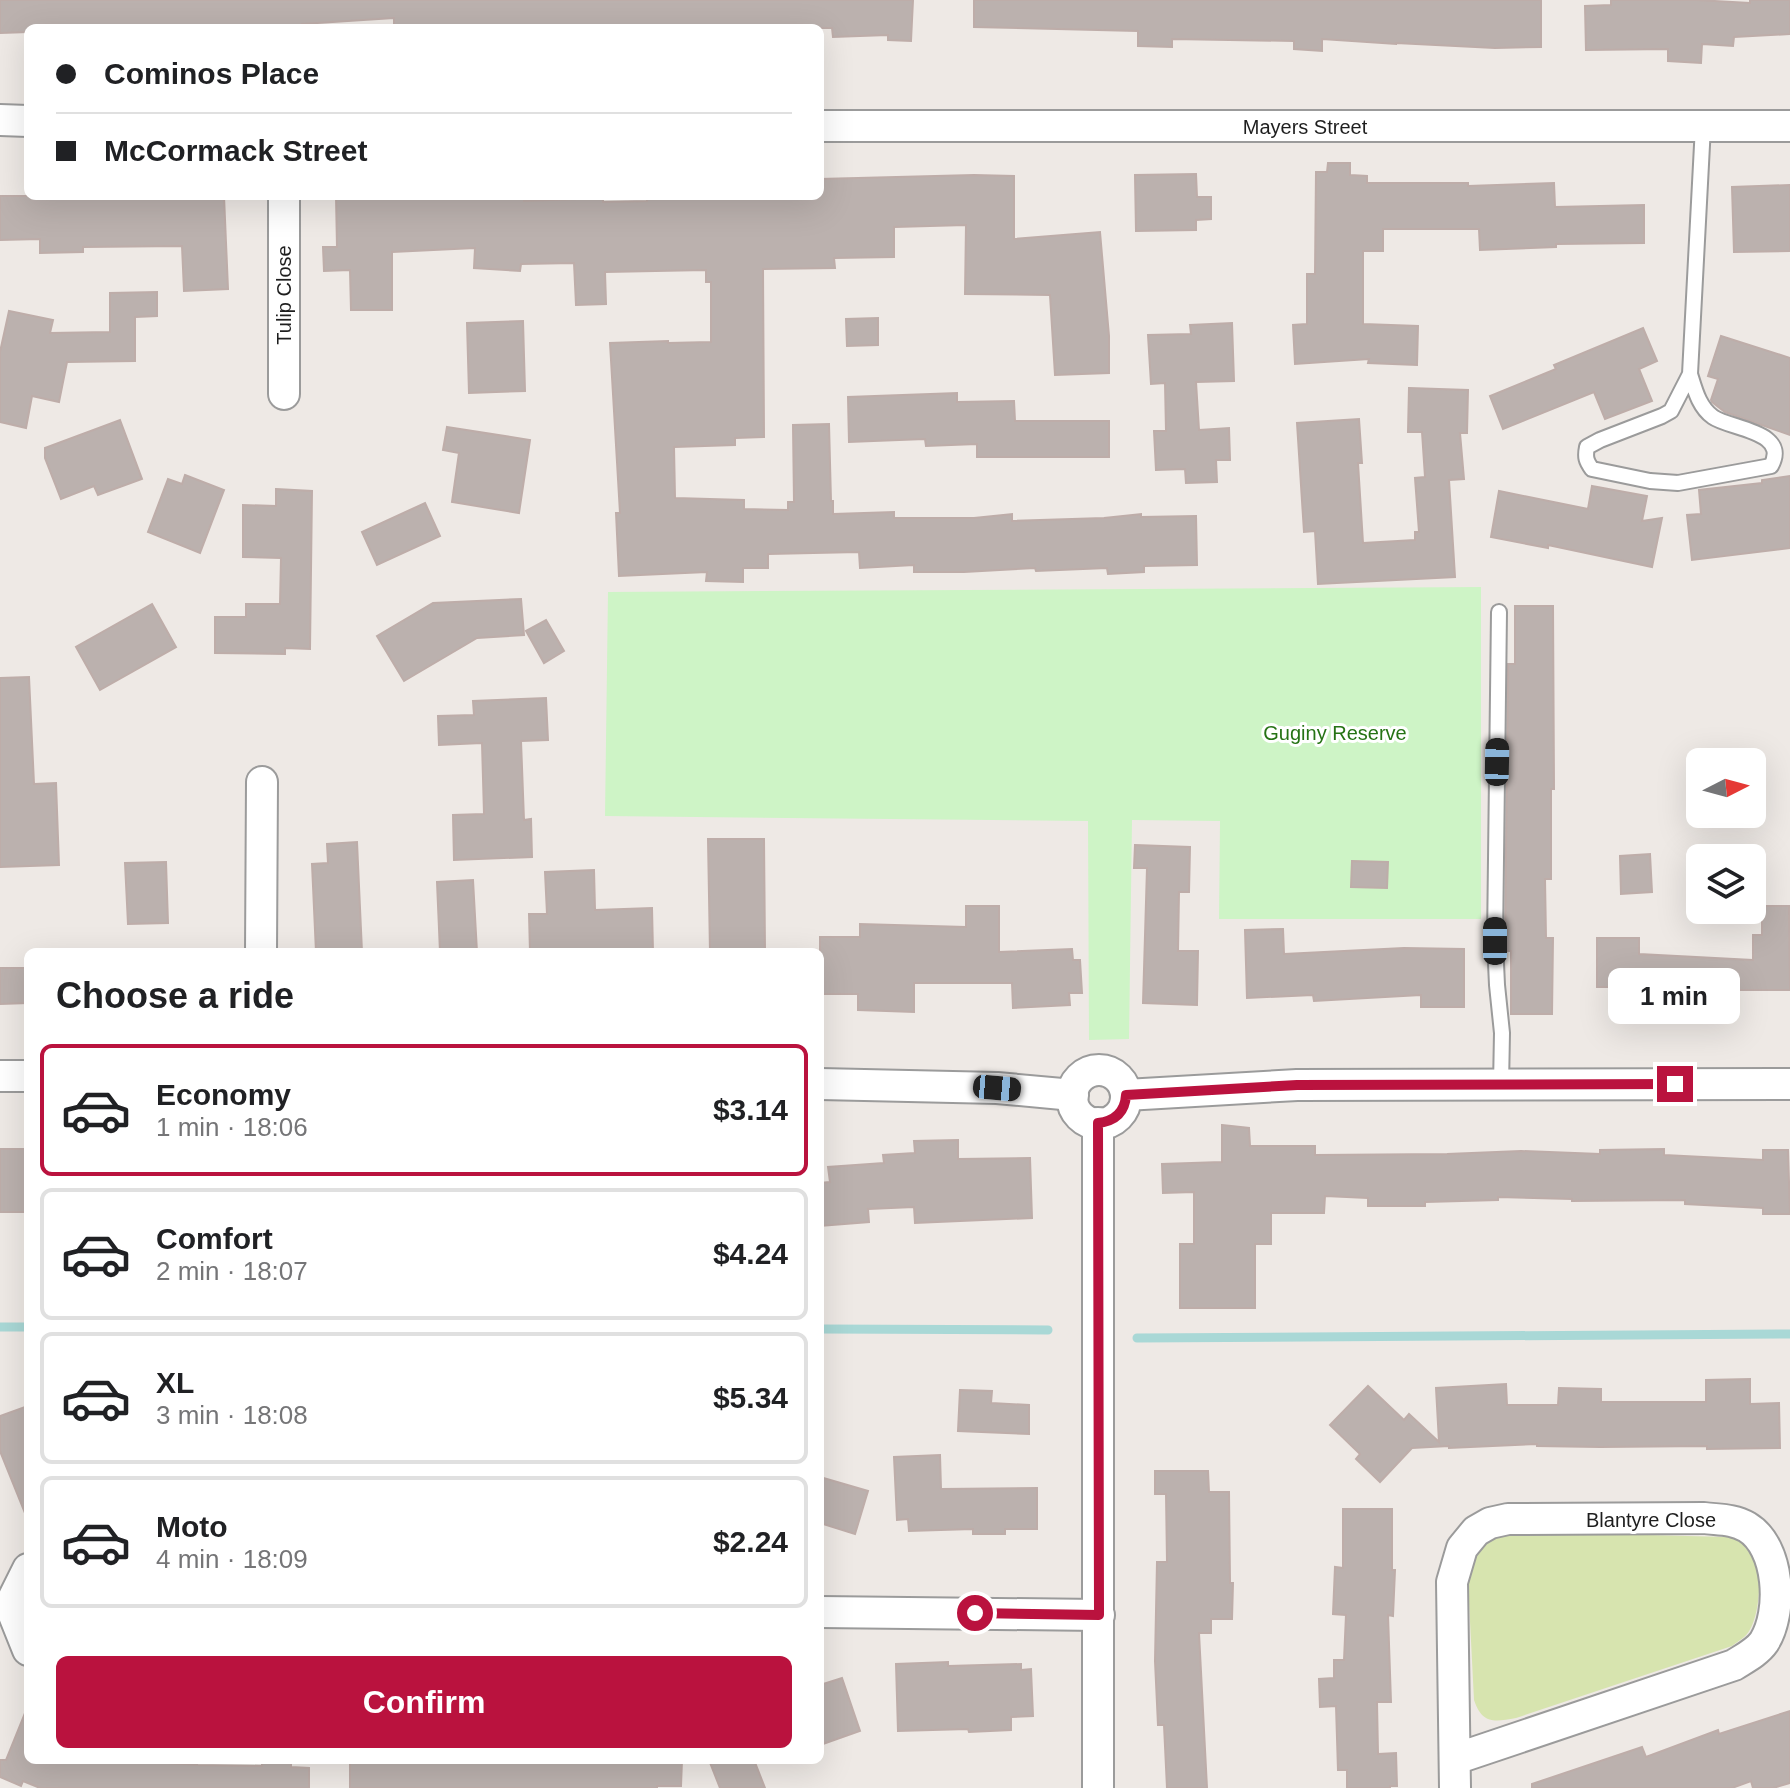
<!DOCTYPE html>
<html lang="en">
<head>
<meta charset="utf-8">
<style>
	body { margin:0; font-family:Helvetica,sans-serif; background:#f2f2f2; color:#202124; height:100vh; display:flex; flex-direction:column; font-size:30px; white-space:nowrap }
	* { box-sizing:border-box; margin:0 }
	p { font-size:26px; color:#757577 }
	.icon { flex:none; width:44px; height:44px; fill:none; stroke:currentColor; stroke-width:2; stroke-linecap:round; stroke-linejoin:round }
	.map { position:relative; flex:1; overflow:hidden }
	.side { position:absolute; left:24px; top:948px; width:800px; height:816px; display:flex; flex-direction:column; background:#fff; border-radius:12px; box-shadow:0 8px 32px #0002 }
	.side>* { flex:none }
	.banner { position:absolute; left:24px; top:24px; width:800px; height:176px; border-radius:12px; box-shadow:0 8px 32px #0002; display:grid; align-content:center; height:176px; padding:0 32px; background:#fff }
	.needle { width:52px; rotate:84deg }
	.fabs { position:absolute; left:1686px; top:748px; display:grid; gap:16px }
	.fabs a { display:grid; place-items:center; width:80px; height:80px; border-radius:12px; background:#fff; box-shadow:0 8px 32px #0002; font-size:40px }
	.end { position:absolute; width:36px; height:36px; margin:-18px; border:10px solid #ba123e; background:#fff; box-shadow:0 0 0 4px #fff }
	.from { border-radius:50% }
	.bubble { position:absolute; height:56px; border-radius:12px; background:#fff; box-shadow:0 8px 32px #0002; font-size:26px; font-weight:700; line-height:56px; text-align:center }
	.car { position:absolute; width:24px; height:48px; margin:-24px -12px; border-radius:10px; box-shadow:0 0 6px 2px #0007; background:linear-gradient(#222 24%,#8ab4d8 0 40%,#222 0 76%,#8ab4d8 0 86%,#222 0) }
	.banner b { display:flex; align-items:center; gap:28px; height:76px; font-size:30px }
	.banner b+b { border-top:2px solid #e0e0e0 }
	.banner i { width:20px; height:20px; background:#202124 }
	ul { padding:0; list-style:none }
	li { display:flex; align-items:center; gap:24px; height:132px; margin:0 16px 12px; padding:0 16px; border:4px solid #e0e0e0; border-radius:12px }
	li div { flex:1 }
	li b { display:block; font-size:30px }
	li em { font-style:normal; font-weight:700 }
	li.on { border-color:#ba123e }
	li>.icon { width:72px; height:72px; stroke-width:1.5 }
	h2 { padding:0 32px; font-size:36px; line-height:96px }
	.action { display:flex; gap:16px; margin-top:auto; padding:16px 32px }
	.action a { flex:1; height:92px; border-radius:12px; background:#ba123e; color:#fff; font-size:32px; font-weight:700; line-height:92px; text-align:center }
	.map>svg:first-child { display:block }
	.grass { fill:#d7e4af }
	.park { fill:#cef4c6 }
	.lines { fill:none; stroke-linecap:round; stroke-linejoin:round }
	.stream { stroke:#a9d8d6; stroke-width:9 }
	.building { fill:#bbb1ae; stroke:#beada9; stroke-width:2 }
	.service-casing { stroke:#9b9b9b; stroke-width:18 }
	.minor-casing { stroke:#9b9b9b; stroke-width:34 }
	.service { stroke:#fff; stroke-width:14 }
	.minor { stroke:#fff; stroke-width:30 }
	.route { stroke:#ba123e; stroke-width:10 }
	.labels { text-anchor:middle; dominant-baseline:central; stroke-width:6; stroke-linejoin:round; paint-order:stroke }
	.street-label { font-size:20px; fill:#1e1e1e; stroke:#fff }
	.park-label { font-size:20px; fill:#267315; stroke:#fff }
</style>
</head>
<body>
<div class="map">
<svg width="1790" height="1788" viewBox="0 0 1790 1788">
	<rect width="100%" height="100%" fill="#eee9e5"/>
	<path class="grass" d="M1527,1532L1727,1537C1736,1539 1743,1540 1750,1547C1764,1564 1761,1617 1747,1634C1744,1638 1737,1642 1732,1646L1516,1718C1494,1722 1482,1724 1474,1700L1468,1582C1478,1543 1487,1535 1527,1532Z"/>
	<path class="park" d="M1481,587V919H1219L1220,821L1132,820L1129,1039L1089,1040L1088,821L605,816L608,592Z"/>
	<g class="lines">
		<g class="stream">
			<path d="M0,1327H28"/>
			<path d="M820,1329L1048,1330"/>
			<path d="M1137,1338L1790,1334"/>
		</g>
	</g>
	<g class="building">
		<path d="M0,0H913L911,41L888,40V35L833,37L832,28H394V18L302,24V28H28V32L0,33Z"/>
		<path d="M974,0H1541V47L1495,48L1396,43V44L1322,39V51L1294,49V41L1172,39V47L1138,46V31L974,27Z"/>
		<path d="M1611,0H1697L1750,3V0H1790V34L1734,37L1733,46L1702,44L1701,63L1668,61V49L1586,50L1585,6L1611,5Z"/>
		<path d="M1328,163H1350V175L1367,176V183H1468V186L1554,183L1555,207L1644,205V243L1556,244V247L1480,250L1479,229H1383V251H1363V324L1418,326L1417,365L1368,363L1369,359L1295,364L1293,325L1307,324V274H1315L1316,172H1327Z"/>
		<path d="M1196,174L1197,197H1211V219L1196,220V230L1136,231L1135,175Z"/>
		<path d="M974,175L1014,176V239L1100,232L1109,336V373L1055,375L1050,295L965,294L966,225L894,227V257L834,258L835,268L763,269L764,437L735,438V445L674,447L675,498L744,500V509L788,510V502H794L793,425L829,424L831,501H833V514L894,512V518H974L1012,514V521L1104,518L1141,514V517L1196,516L1197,565L1144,566V572L1108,574L1107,568L1036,571L1035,568L964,572H914V565L860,568L859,552L768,554V568H743V582L706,581L707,572L619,576L616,513H620L610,343L668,341V343L711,342V282H706V270L605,272L606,304L576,305L574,263L521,264L520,271L474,268L475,248L392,252V310H351L350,270L324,271L323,247H337L336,196H524V201L603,198V202L647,201V196H820V179Z"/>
		<path d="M1790,185V251L1734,252L1732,187Z"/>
		<path d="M0,196H224L228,289L184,291L182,246L83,247V252L40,253V239L0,240Z"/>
		<path d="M157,292V316L135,317V361L67,362L59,402L32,396L26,428L0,422V352L9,311L53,320L50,333L110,332V293Z"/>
		<path d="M878,318V345L847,346L846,319Z"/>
		<path d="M523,321L525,391L469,393L467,323Z"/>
		<path d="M1232,323L1234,381L1196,382L1199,430L1229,428L1230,460H1216L1217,482L1186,483L1185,469L1156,470L1154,431H1166L1165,383L1151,384L1148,335L1191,334L1190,325Z"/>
		<path d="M1643,328L1657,361L1639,369L1652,401L1605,419L1594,392L1503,429L1490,396L1556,369L1554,365Z"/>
		<path d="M1721,336L1790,358V435L1725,412L1712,402L1711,400L1718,379L1708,376Z"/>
		<path d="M1409,388L1468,390L1467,433H1460L1464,479L1449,480L1455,577L1318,584L1315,531L1304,532L1297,423L1359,419L1362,463H1358L1363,543L1415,540V532H1419L1415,478L1425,477L1422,432H1408Z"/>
		<path d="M957,393V402L1014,401L1015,421H1109V457H977V444L926,446L925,439L849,442L848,397Z"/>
		<path d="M120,420L142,479L98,495L94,486L61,499L45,458V448Z"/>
		<path d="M447,427L530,440L519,513L452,502L459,453L443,450Z"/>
		<path d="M185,475L224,490L200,553L148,532L168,479L182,484Z"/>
		<path d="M1790,476V548L1692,560L1687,515L1701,514L1699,490L1762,483V480Z"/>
		<path d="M1592,486L1647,496L1642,521L1662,518L1652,567L1548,545V548L1491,537L1499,491L1588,509Z"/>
		<path d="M276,489L312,491L310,649L285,648V654L215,653V617H246V604H280L281,558L243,557V505L276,506Z"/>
		<path d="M425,503L440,536L377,565L362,532Z"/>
		<path d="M521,599L524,635L477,638L404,681L377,636L433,603Z"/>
		<path d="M152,604L176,647L100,690L76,647Z"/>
		<path d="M1515,606H1553L1554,789H1551V879H1545L1546,938H1553L1552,1014H1511V951H1505V941L1508,664H1515Z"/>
		<path d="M546,620L564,651L544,663L526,631Z"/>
		<path d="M29,677L34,784L56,783L59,865L0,867V678Z"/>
		<path d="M546,698L548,740L521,741L524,820L531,819L532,857L454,860L453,815L484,814L482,743L439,745L438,716L474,715L473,701Z"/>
		<path d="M708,839H764L765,952H710Z"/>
		<path d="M357,842L362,952H316L312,864L328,863L327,844Z"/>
		<path d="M1135,845L1190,847L1189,892H1179L1178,951H1198L1197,1005L1143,1003L1147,868H1134Z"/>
		<path d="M1650,854L1652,892L1621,894L1620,856Z"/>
		<path d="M1352,861L1388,862L1387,888L1351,887Z"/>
		<path d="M166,862L168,923L128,924L125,863Z"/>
		<path d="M594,870L595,910L652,908L653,952H530L529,914H547L545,872Z"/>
		<path d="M473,880L477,952H440L437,882Z"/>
		<path d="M966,906H999V952L1072,949L1073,960H1080L1082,993H1069L1070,1005L1013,1008L1012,983H914V1012L858,1010V994H820V937H860V924L966,927Z"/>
		<path d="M1762,906H1789L1790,990H1728L1727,1011L1675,1008L1676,987H1597V938H1639V954L1753,960V935H1762Z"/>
		<path d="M1283,929L1284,954L1404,948L1464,949V1007H1421V995L1314,1001L1313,995L1247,998L1245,930Z"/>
		<path d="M0,968H28V1003L0,1004Z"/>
		<path d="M1222,1125L1249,1128L1250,1146H1315V1155L1447,1154L1521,1151L1600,1154V1150L1664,1149V1155L1763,1160V1150H1788L1790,1214H1763V1208L1685,1204V1200L1572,1201V1199L1498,1197V1200L1425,1202V1206H1368V1198L1325,1196L1324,1213H1271V1244H1255V1308H1180V1244H1194V1192L1163,1193L1162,1164L1222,1162Z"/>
		<path d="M958,1140V1159L1030,1158L1032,1218L915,1223L914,1207L868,1209L869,1222L820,1226V1183L830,1182L828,1167L884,1163L883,1155L915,1153L914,1141Z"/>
		<rect x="0" y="1149" width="28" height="63"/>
		<path d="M1750,1379V1404L1779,1403L1780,1448L1707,1449V1446L1600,1447L1537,1446V1444L1449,1448V1446L1412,1448L1380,1482L1356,1459L1360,1454L1330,1425L1368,1386L1404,1420L1409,1414L1439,1442L1436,1388L1506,1384L1507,1405H1558L1559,1388L1601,1389V1402H1706V1380Z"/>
		<path d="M960,1390L992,1391L991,1403L1029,1405V1434L958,1431Z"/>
		<path d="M28,1406V1518H27L0,1451V1416Z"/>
		<path d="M940,1455L941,1489L1037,1488V1529H1005V1534H973V1529L909,1531L908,1519L897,1520L894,1457Z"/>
		<path d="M1155,1471H1208L1209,1492H1229L1230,1583H1233L1232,1619H1211V1633H1199L1207,1788H1167L1164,1725H1158L1155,1661L1157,1562H1167L1166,1494H1155Z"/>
		<path d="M820,1477L868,1491L855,1534L820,1523Z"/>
		<path d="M1343,1509H1392V1570H1395L1393,1616L1388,1615L1391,1702H1377L1378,1754L1396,1753L1397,1786H1390V1788H1347V1770H1338L1336,1706L1320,1707L1319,1679L1334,1678V1660H1344L1346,1615L1333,1614L1335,1567L1343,1568Z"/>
		<path d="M948,1662V1666L1021,1664V1670L1031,1669L1033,1716L1011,1717V1730L969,1732L968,1729L898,1731L896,1664Z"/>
		<path d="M842,1678L860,1731L820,1745V1685Z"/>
		<path d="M27,1708L28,1760H122L198,1765L262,1766V1760H291V1767L309,1768V1788H40L23,1781L21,1786L0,1777V1760H6Z"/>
		<path d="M1790,1711V1783L1773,1788H1753L1751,1781L1732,1788H1532V1784L1642,1747L1646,1757L1718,1730L1719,1734Z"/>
		<path d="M350,1760H546L628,1763V1760H682L681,1786H657V1788H350Z"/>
		<path d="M709,1760H754L765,1788H720Z"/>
	</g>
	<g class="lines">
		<defs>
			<g id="service">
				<path d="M1690,374L1671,411L1662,416L1600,440L1587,447C1585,457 1586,461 1592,469L1650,481L1678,483L1771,466C1790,431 1730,429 1713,417C1699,407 1695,390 1690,374L1703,126"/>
				<path d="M1499,612L1495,941L1497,985L1502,1033L1501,1085"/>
			</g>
			<g id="minor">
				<path d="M0,120L28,121"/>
				<path d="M820,126H1790"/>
				<path d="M284,394V196"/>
				<path d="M261,952L262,782"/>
				<circle cx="1099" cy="1097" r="27"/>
				<path d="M0,1076H28"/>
				<path d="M820,1084L997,1088L1073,1095"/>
				<path d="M1126,1095L1297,1085L1790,1084"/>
				<path d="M28,1569L10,1605L28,1650"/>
				<path d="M820,1612L1099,1615"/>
				<path d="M1098,1788V1123"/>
				<path d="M1455,1788L1452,1582L1462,1548L1476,1531L1490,1523L1508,1519L1704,1518C1720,1520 1733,1519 1747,1527C1780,1547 1783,1612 1764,1642C1757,1652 1745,1658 1734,1665L1455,1759"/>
			</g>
		</defs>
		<use href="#service" class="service-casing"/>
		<use href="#minor" class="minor-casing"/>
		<use href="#service" class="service"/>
		<use href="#minor" class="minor"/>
	</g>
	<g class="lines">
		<path class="route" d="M975,1613L1099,1615L1098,1123C1115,1121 1125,1112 1126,1095L1297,1085L1675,1084"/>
	</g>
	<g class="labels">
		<g class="street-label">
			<text x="1305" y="127">Mayers Street</text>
			<text transform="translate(284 295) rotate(-90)">Tulip Close</text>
			<text x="1651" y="1520">Blantyre Close</text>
		</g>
		<g class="park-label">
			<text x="1335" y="733">Guginy Reserve</text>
		</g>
	</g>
</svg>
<div class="fabs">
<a><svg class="needle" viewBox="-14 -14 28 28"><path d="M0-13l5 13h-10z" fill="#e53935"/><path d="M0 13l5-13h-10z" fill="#757577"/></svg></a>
<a><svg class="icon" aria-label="layers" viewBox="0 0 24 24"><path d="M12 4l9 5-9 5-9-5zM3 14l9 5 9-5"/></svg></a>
</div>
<i class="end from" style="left:975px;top:1613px"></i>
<i class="end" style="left:1675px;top:1084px"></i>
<div class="bubble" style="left:1608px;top:968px;width:132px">1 min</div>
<i class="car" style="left:1497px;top:762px;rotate:1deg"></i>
<i class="car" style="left:1495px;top:941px;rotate:0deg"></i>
<i class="car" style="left:997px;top:1088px;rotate:95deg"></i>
<div class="banner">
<b><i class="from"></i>Cominos Place</b>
<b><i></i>McCormack Street</b>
</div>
<section class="side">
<h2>Choose a ride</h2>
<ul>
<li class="on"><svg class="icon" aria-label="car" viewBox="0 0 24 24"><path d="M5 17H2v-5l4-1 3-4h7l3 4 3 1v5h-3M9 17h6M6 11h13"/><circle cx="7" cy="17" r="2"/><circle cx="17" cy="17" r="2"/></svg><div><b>Economy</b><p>1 min · 18:06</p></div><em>$3.14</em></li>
<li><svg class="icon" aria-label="car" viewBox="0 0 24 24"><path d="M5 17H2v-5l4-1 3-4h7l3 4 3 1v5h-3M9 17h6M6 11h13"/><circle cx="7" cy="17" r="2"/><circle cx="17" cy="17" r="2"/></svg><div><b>Comfort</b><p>2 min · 18:07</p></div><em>$4.24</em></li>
<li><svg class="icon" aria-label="car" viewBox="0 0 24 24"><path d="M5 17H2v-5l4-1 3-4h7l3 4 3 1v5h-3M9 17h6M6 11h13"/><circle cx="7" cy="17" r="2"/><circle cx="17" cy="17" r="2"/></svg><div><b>XL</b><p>3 min · 18:08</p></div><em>$5.34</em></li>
<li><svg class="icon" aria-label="car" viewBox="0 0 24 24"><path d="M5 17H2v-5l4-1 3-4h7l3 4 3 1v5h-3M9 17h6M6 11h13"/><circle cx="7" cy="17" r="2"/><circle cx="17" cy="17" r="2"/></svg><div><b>Moto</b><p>4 min · 18:09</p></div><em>$2.24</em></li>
</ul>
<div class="action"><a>Confirm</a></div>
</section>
</div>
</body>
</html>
